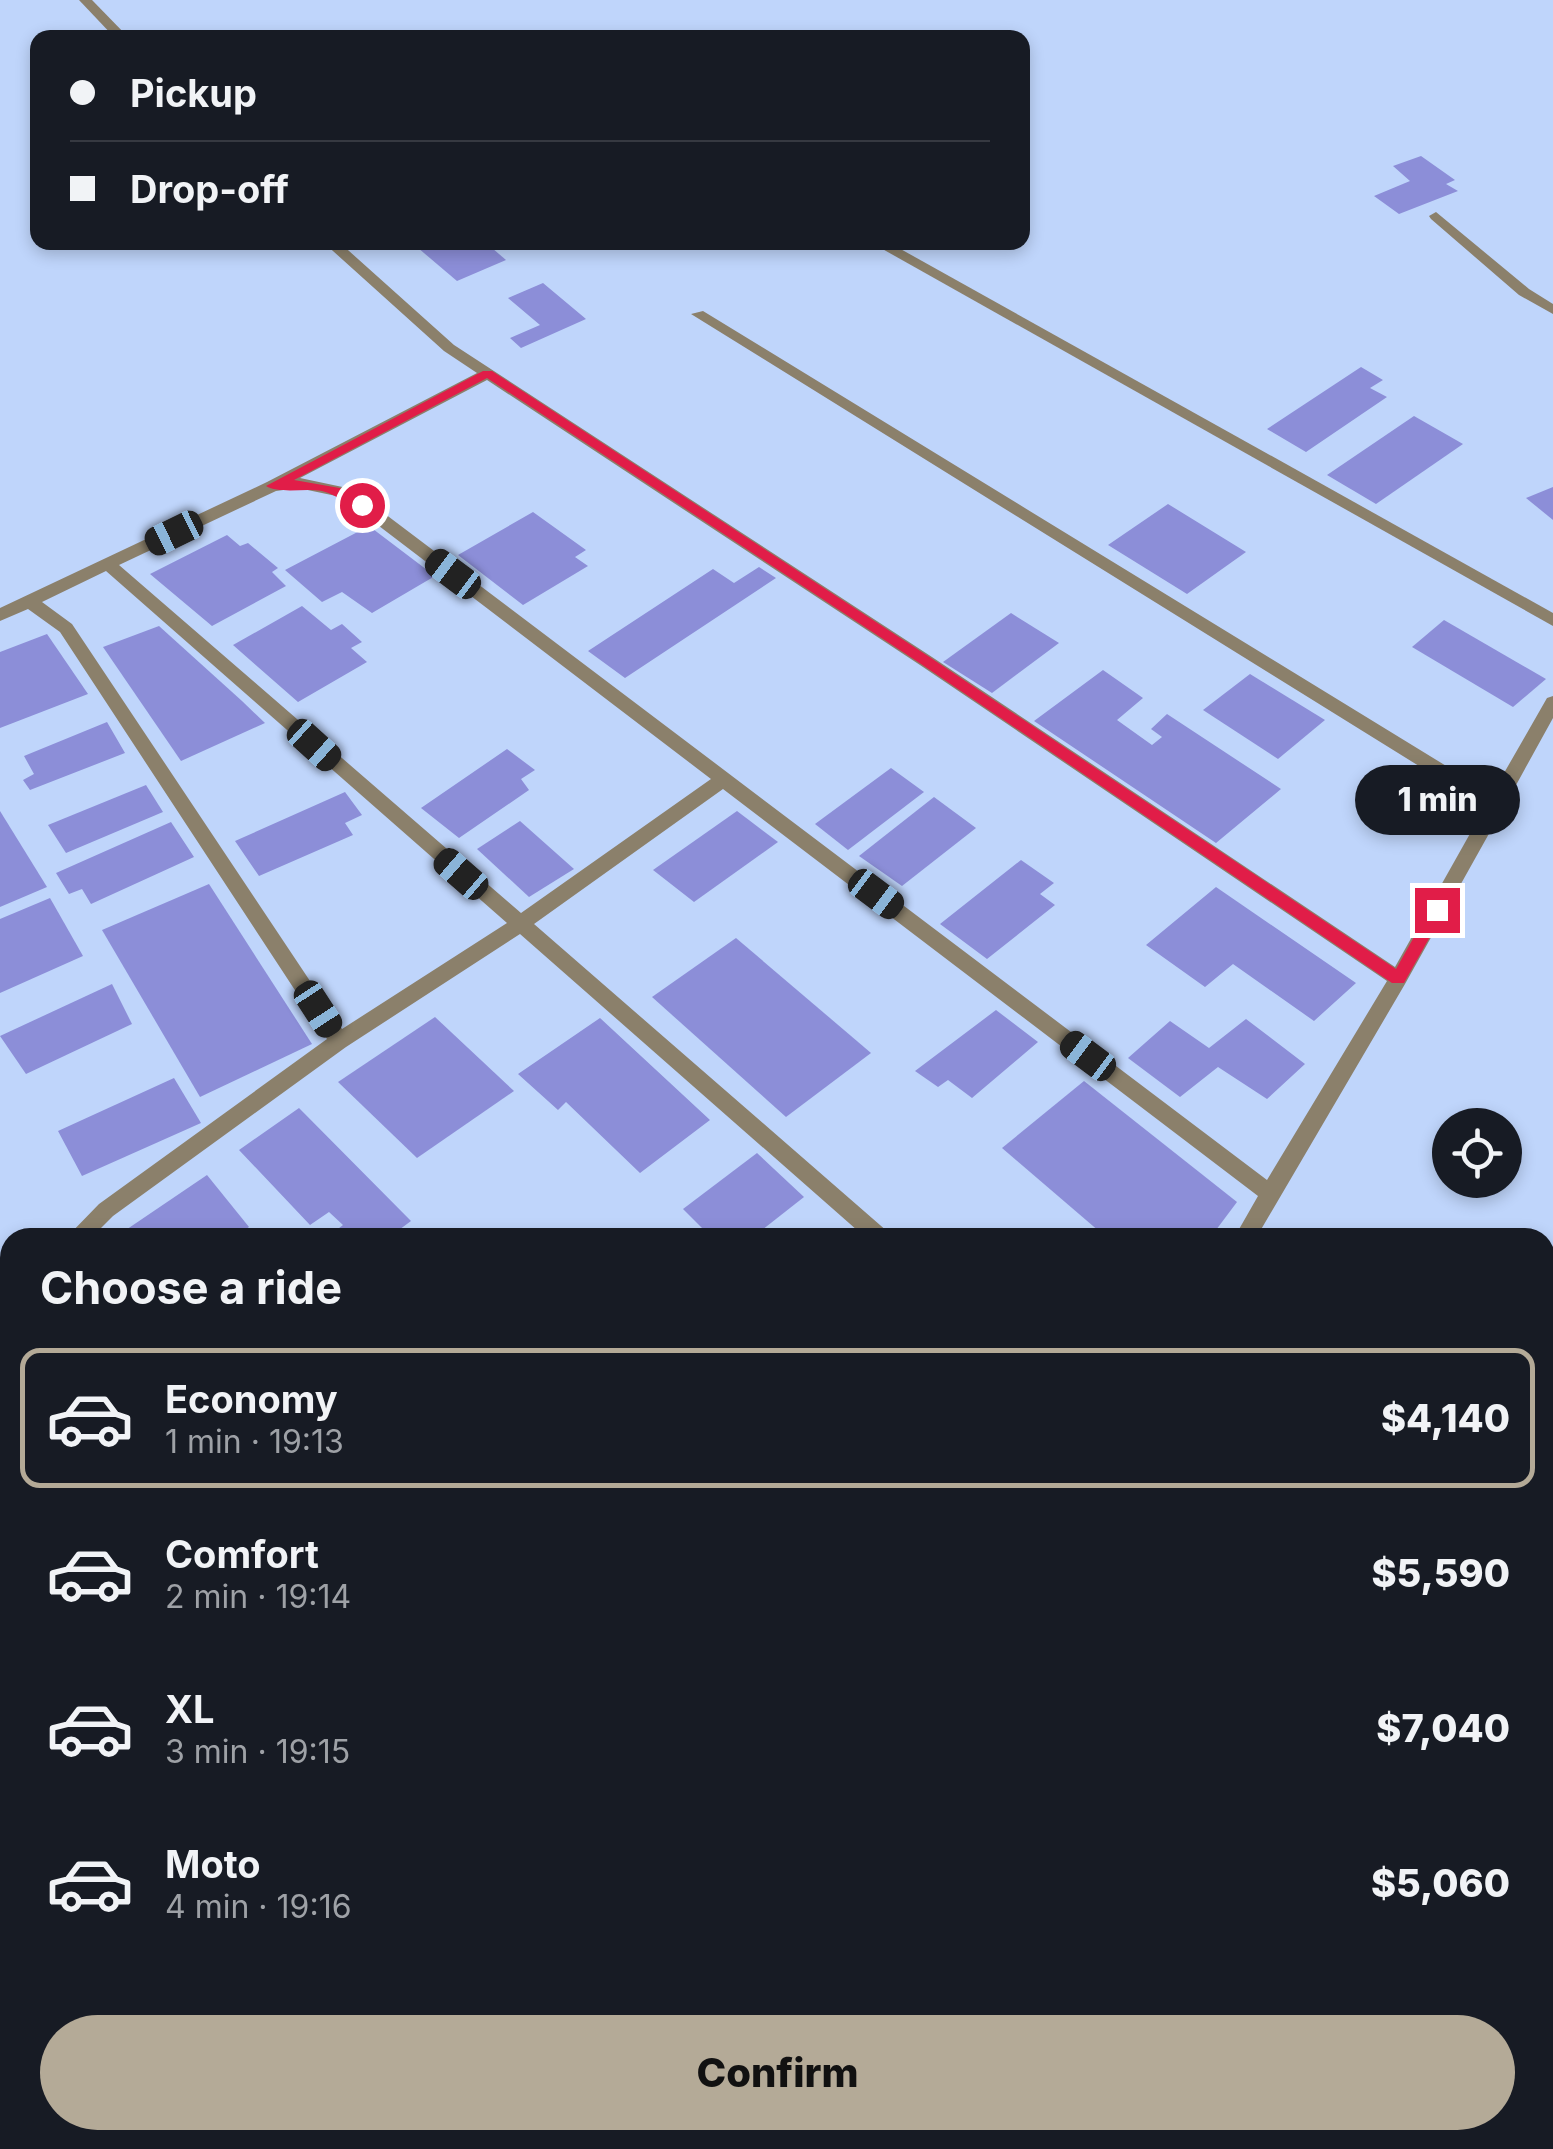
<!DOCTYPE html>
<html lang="en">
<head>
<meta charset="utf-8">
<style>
	body { margin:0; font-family:Inter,sans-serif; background:#242831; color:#f1f3f6; height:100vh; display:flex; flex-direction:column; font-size:38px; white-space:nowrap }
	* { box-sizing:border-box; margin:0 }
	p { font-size:32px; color:#9ea1a6 }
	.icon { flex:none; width:55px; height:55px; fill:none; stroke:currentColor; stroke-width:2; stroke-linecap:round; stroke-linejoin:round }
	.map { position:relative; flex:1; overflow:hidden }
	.side { position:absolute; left:0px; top:1228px; width:1555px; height:922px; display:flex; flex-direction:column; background:#171b24; border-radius:30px 30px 0 0; box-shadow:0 5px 15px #0003 }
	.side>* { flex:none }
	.top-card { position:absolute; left:30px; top:30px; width:1000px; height:220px; border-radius:20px; box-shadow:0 5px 15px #0003; display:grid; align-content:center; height:220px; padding:0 40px; background:#171b24 }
	.fabs { position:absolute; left:1432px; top:1108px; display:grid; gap:20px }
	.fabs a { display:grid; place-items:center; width:90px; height:90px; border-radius:50%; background:#171b24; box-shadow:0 5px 15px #0003; font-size:50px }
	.end { position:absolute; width:45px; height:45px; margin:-22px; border:12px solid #e11d48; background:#fff; box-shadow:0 0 0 5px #fff }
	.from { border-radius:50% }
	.bubble { position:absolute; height:70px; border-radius:35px; background:#171b24; box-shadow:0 5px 15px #0003; font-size:32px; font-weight:800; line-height:70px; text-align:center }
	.car { position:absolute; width:30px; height:60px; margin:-30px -15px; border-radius:12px; box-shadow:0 0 8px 2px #0007; background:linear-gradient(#222 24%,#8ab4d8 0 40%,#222 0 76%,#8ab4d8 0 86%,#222 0) }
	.top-card b { display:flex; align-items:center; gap:35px; height:95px; font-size:38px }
	.top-card b+b { border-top:2px solid #363941 }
	.top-card i { width:25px; height:25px; background:#f1f3f6 }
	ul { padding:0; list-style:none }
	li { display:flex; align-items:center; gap:30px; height:140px; margin:0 20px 15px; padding:0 20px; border:5px solid transparent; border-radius:20px }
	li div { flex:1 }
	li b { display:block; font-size:38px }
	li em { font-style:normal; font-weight:800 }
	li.active { border-color:#b4aa97 }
	li>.icon { width:90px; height:90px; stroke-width:1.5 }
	h2 { padding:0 40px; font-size:45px; line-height:120px }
	.cta { display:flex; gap:20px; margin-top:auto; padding:20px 40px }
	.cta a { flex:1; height:115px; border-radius:60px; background:#b4aa97; color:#111; font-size:40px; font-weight:800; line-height:115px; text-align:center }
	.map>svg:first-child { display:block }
	.building { fill:#8c8ed8 }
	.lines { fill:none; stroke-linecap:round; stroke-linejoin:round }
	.service { fill:#8b806b; fill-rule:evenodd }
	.minor { fill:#8b806b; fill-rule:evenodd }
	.route { fill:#e11d48 }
</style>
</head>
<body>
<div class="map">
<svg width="1553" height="2149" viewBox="0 0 1553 2149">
	<rect width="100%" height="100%" fill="#bfd5fb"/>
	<g class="building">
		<path d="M1421,156L1455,180L1446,184L1458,191L1399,214L1374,196L1410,181L1393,166Z"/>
		<path d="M411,242H485L506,260L457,281Z"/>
		<path d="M543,283L586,319L521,348L510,338L540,325L508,298Z"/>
		<path d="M1361,367L1383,380L1370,388L1387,397L1306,452L1267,429Z"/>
		<path d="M1414,416L1463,444L1376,504L1327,475Z"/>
		<path d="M1553,487V520L1526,498Z"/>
		<path d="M1168,504L1246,552L1187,594L1108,545Z"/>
		<path d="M533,512L586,550L575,557L588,566L523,605L458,555Z"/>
		<path d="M369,526L435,576L372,613L342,592L322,602L285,570Z"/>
		<path d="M227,535L240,546L248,543L278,568L272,572L286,586L212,626L150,574Z"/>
		<path d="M759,567L776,578L625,678L588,651L713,569L734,583Z"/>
		<path d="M302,606L331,630L342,624L362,642L351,648L367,662L298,702L233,645Z"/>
		<path d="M1011,613L1059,643L992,693L943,662Z"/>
		<path d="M1444,620L1546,679L1513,707L1412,647Z"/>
		<path d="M159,626L242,701L265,723L181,761L103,647Z"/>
		<path d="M47,634L88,694L0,728V652Z"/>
		<path d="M1103,670L1143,698L1117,720L1152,745L1162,737L1151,729L1167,714L1281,789L1216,843L1034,721Z"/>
		<path d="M1250,674L1325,720L1278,759L1203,710Z"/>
		<path d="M107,722L125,753L30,790L23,780L34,774L24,756Z"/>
		<path d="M507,749L535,770L521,779L529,790L459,838L421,808Z"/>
		<path d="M891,768L924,792L848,850L815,824Z"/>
		<path d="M146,785L163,812L66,853L48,825Z"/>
		<path d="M345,792L362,815L345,823L353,835L259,876L235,841Z"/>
		<path d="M934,797L976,828L902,886L859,856Z"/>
		<path d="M0,811L47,887L0,907Z"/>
		<path d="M737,811L778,842L694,902L653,870Z"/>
		<path d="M520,821L574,869L529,897L477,849Z"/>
		<path d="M171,822L194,857L91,904L82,889L69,894L56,873Z"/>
		<path d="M1021,860L1054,883L1040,894L1055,905L987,959L940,924Z"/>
		<path d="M209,884L312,1044L200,1097L102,930Z"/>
		<path d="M1216,887L1356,983L1314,1021L1233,964L1205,987L1146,945Z"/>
		<path d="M50,898L83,956L0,993V919Z"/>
		<path d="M736,938L871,1053L786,1117L652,997Z"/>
		<path d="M112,984L132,1024L26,1074L0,1036Z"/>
		<path d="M996,1010L1038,1042L972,1098L948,1080L938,1087L915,1071Z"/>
		<path d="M435,1017L514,1091L417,1158L338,1082Z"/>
		<path d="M600,1018L710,1120L640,1173L566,1102L558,1110L518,1074Z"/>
		<path d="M1246,1019L1305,1064L1267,1099L1218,1067L1180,1097L1128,1058L1170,1021L1209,1048Z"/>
		<path d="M174,1078L201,1123L82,1176L58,1131Z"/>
		<path d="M1084,1081L1237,1202L1210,1238H1107L1002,1148Z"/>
		<path d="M299,1108L411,1221L388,1238H326L343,1225L329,1212L310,1225L239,1150Z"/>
		<path d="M757,1153L804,1197L752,1238H712L683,1209Z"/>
		<path d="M207,1175L249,1227L233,1238H114Z"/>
		<path d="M574,2140H619L607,2149H579Z"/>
	</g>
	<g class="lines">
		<path class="service" d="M1436,212L1529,289L1553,304V314L1519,295L1431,219L1429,216Z"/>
		<g class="minor">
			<path d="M79,0H92L129,38H115Z"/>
			<path d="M323,242H339L454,345L932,657L1395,967L1485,807L691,314L703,311L1492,794L1547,698L1553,696V718L1505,805L1405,984L1256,1238H1234L1258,1196L723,789L534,924L888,1232L891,1238H866L520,934L346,1047L113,1216L91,1238H66L99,1204L327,1039L60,632L28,609L0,621V608L267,482L477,373L444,351ZM487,380L920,665L1387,981L1267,1180L352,489L300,478ZM298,488L341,497L711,779L521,913L119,565L276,491ZM106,571L507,923L342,1029L72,624L42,602Z"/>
			<path d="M870,242H888L1553,613V626Z"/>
			<path d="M10,1280V1300L0,1304V1284Z"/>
			<path d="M665,2140H695L691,2149H661Z"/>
		</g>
	</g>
	<path class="route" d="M483,371H492L931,658L1396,969L1432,905H1442L1445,910L1404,983H1392L921,664L487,378L294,480L351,490L367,502V508C352,509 338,495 322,491C305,488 279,494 266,486Z"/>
</svg>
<div class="fabs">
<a><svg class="icon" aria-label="locate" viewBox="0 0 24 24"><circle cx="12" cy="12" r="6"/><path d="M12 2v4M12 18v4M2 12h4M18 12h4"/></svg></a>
</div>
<i class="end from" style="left:362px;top:505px"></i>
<i class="end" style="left:1437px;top:910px"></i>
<div class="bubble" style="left:1355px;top:765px;width:165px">1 min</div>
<i class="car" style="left:174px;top:533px;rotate:244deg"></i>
<i class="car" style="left:453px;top:574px;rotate:307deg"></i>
<i class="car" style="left:314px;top:745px;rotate:132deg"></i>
<i class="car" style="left:461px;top:874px;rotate:311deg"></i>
<i class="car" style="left:876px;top:894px;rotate:127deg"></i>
<i class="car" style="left:318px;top:1009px;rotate:147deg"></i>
<i class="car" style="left:1088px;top:1056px;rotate:307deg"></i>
<div class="top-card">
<b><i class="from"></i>Pickup</b>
<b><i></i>Drop-off</b>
</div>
<section class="side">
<h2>Choose a ride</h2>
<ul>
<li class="active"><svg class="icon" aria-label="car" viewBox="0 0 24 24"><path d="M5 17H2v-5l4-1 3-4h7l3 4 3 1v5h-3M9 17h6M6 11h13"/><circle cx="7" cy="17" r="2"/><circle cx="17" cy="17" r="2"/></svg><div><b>Economy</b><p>1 min · 19:13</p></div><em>$4,140</em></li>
<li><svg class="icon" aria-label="car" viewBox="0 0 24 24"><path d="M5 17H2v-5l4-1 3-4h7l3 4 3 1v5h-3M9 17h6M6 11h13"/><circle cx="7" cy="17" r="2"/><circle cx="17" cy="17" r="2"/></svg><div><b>Comfort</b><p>2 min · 19:14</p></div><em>$5,590</em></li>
<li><svg class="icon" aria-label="car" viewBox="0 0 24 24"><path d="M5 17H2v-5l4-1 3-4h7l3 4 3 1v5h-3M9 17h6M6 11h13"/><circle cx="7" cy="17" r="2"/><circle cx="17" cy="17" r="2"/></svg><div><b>XL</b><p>3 min · 19:15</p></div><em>$7,040</em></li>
<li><svg class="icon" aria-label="car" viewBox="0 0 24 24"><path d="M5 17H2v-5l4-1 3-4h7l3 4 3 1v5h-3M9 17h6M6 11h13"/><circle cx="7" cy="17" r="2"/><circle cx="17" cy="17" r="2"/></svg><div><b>Moto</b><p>4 min · 19:16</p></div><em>$5,060</em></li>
</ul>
<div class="cta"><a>Confirm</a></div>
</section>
</div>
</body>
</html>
